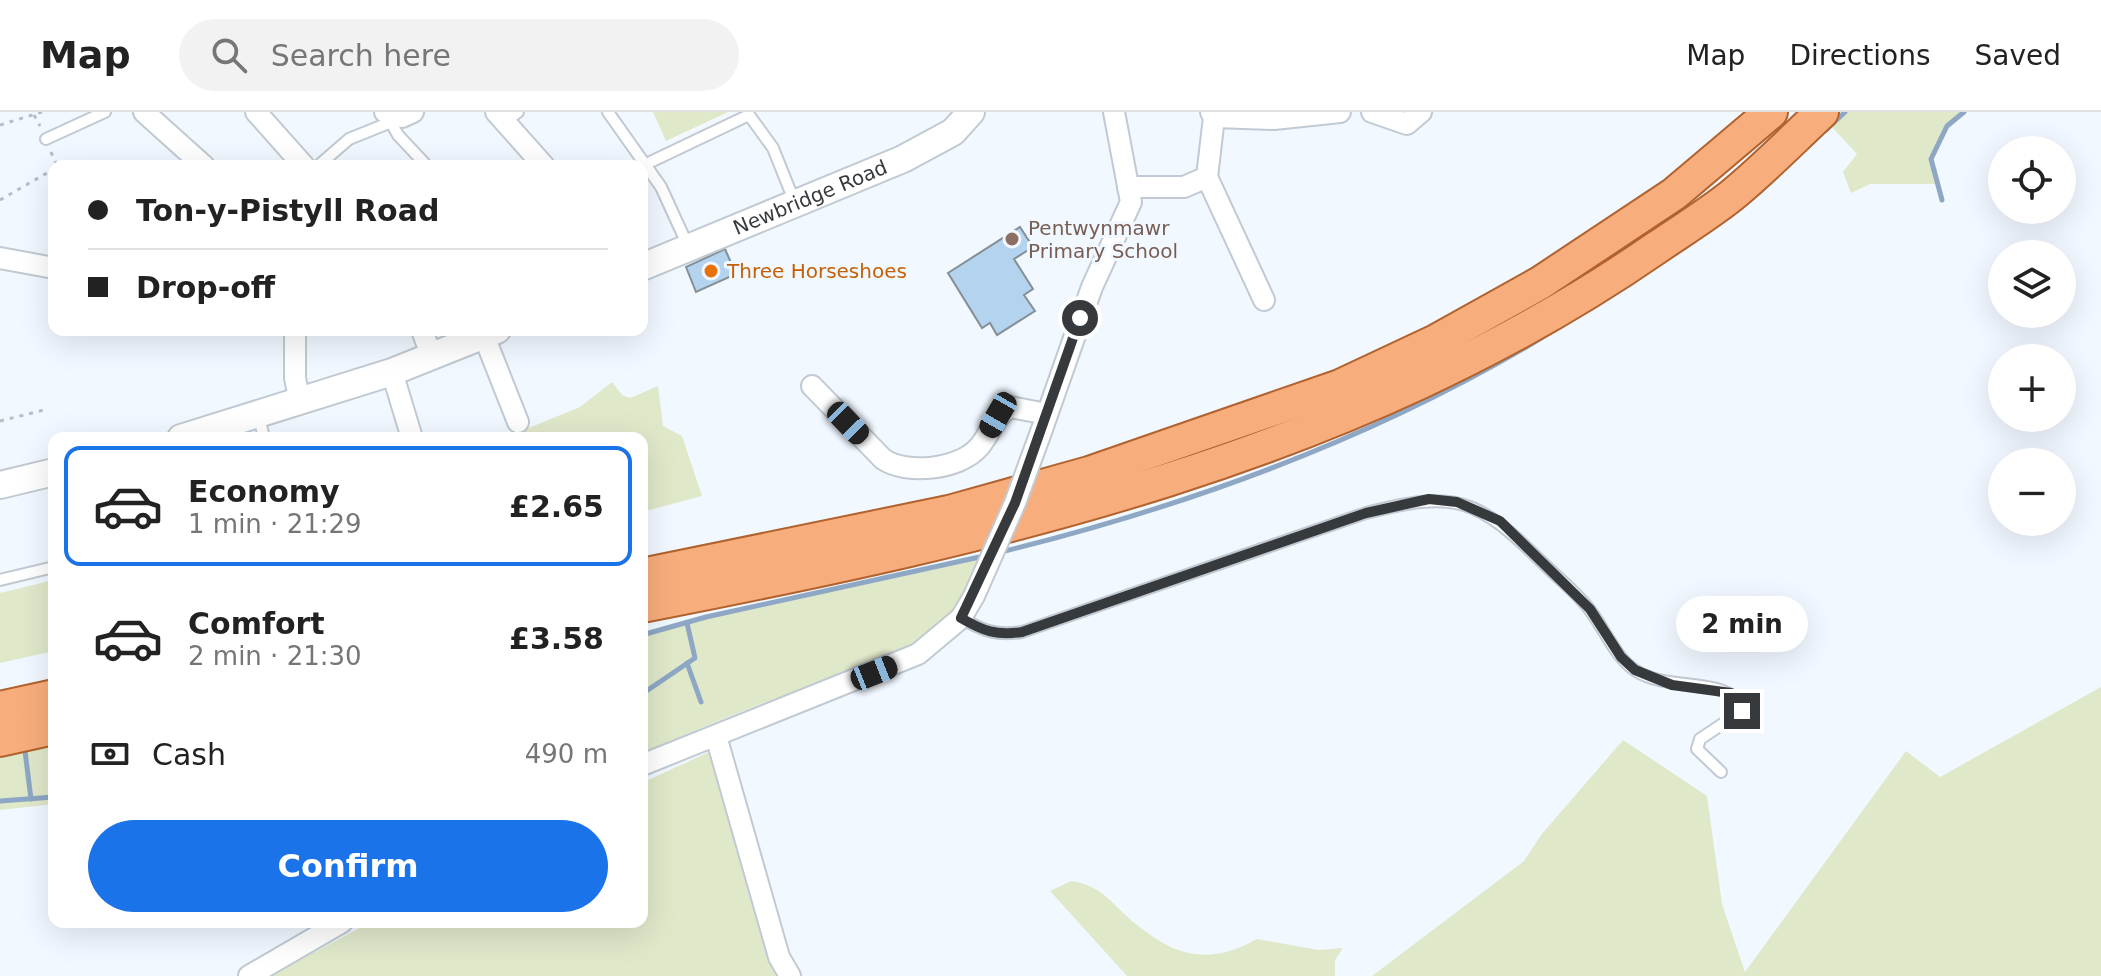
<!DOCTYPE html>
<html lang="en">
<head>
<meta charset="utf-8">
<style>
	body { margin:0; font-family:"DejaVu Sans",sans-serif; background:#f2f2f2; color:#222; height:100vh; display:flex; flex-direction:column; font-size:30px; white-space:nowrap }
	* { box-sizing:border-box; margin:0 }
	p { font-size:26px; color:#767676 }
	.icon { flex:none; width:44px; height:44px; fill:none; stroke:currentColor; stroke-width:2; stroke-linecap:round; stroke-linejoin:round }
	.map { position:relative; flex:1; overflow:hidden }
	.panel { position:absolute; left:48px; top:320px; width:600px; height:496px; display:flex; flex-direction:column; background:#fff; border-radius:16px; box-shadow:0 8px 32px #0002 }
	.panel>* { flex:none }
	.top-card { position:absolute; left:48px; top:48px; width:600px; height:176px; border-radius:16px; box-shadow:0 8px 32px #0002; display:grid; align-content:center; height:176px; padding:0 40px; background:#fff }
	.controls { position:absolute; left:1988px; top:24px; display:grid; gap:16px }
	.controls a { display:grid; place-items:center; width:88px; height:88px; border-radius:50%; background:#fff; box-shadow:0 8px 32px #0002; font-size:40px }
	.end { position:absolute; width:36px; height:36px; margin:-18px; border:10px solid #373a3d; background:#fff; box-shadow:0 0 0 4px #fff }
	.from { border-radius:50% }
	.bubble { position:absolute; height:56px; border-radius:28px; background:#fff; box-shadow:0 8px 32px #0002; font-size:26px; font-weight:600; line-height:56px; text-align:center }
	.car { position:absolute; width:24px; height:48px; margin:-24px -12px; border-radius:10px; box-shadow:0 0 6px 2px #0007; background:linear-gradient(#222 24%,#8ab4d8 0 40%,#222 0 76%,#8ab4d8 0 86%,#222 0) }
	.top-card b { display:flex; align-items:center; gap:28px; height:76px; font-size:30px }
	.top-card b+b { border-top:2px solid #e0e0e0 }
	.top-card i { width:20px; height:20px; background:#222 }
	ul { padding:14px 0 0; list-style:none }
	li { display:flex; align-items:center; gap:24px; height:120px; margin:0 16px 12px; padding:0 24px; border:4px solid transparent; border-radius:16px }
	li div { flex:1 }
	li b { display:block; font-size:30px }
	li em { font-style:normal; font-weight:600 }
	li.selected { border-color:#1a73e8 }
	li>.icon { width:72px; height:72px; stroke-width:1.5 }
	.pay { display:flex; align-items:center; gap:20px; height:88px; padding:0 40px; font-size:30px }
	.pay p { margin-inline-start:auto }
	.primary-button { display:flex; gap:16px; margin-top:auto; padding:16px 40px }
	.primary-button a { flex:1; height:92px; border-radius:48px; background:#1a73e8; color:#fff; font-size:32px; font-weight:600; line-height:92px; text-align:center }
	header { display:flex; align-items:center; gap:48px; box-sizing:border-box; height:112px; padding:0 40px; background:#fff; border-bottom:2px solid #e0e0e0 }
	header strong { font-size:38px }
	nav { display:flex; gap:44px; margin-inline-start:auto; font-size:28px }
	.search { width:560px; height:72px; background:#f2f2f2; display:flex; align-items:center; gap:20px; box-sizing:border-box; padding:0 28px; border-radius:44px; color:#767676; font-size:30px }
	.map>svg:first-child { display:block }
	.green { fill:#e0e8ca }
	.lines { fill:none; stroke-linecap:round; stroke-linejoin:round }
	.stream { stroke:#8da7c4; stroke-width:5 }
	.building { fill:#b3d3ef; stroke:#868f96; stroke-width:2 }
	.service-casing { stroke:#c1cad2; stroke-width:14 }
	.minor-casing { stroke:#c1cad2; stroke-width:24 }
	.tertiary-casing { stroke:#c1cad2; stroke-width:30 }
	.primary-casing { stroke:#b1622d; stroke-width:36 }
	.path { stroke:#b8bdc3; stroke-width:3; stroke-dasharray:4 6; stroke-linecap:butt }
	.service { stroke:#fff; stroke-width:10 }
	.minor { stroke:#fff; stroke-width:20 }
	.tertiary { stroke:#fff; stroke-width:26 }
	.primary { stroke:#f8ad7c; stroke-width:32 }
	.minor-bridge-casing { stroke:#c1cad2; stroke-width:24; stroke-linecap:butt }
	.minor-bridge { stroke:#fff; stroke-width:20 }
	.route { stroke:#373a3d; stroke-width:10 }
	.education-dot { fill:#8d6e63; stroke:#f1f8ff; stroke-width:3 }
	.food-dot { fill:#e8710a; stroke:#f1f8ff; stroke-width:3 }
	.labels { text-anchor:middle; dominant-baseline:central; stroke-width:6; stroke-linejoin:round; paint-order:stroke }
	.street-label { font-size:20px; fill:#373a3d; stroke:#f1f8ff }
	.education-label { font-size:20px; fill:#785e54; stroke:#f1f8ff; text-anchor:start }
	.food-label { font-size:20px; fill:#c56008; stroke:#f1f8ff; text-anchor:start }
</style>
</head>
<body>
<header>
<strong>Map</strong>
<div class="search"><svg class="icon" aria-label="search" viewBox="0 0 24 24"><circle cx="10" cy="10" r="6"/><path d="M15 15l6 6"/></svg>Search here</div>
<nav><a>Map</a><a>Directions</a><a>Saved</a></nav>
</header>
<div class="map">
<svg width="2101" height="864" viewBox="0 0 2101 864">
	<rect width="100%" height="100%" fill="#f1f8ff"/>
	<g class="green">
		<path d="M653,0H728L666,29Z"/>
		<path d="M1845,0H1964C1938,21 1929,39 1936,72H1870L1851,81L1843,60L1857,42L1831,14Z"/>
		<path d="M612,270L622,283L630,286L658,274L663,314L682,324L702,384L642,400V326H522L514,322L580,295Z"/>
		<path d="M979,446C968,469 959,497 940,515C905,549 835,565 790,581C740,599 691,620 642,641V523L706,505Z"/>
		<path d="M54,468V539L0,551V481Z"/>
		<path d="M2101,575V864H1372L1524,749L1541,723L1623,628L1707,684L1722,792L1745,860L1906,639L1940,665Z"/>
		<path d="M54,633V692L0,698V645Z"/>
		<path d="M711,639L759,796L773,856L778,864H270L371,810H642V671Z"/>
		<path d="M1071,769C1103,773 1113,794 1137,813C1178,846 1210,853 1257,827L1318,838L1343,836L1335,848V864H1127L1050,779Z"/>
	</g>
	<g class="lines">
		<g class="stream">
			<path d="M1826,18L1845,0"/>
			<path d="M1942,88L1931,47L1947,14L1964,0"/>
			<path d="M1001,440C1209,389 1412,312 1591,195"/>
			<path d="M642,523L706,505L984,444"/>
			<path d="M687,551L701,590"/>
			<path d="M642,582L695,546L687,511"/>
			<path d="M25,639L31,687"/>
			<path d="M0,689L54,685"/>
		</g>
	</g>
	<g class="building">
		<path d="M1020,115L1033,135L1014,147L1033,177L1024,183L1035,199L997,223L990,211L982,216L948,161Z"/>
		<path d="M725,137L736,162L696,180L686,155Z"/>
	</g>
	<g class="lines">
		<defs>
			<g id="service">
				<path d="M608,0L661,75L688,134"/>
				<path d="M388,5L398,23L427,54"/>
				<path d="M505,10L518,0"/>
				<path d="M46,27L105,0"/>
				<path d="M318,54L349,27L391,10"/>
				<path d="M642,54L749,3L773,36L795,91"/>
				<path d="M259,305L264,326"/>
				<path d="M0,468L54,455"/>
				<path d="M961,506C983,519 997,524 1022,520L1366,401C1458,377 1478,387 1545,453C1560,468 1580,483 1592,501C1606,520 1616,546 1636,559C1669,579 1712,565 1740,589L1742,599L1700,627L1697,637L1721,660"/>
			</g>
			<g id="minor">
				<path d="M144,0L204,54"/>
				<path d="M256,0L304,54"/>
				<path d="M385,0L402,5L413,0"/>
				<path d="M496,0L544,54"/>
				<path d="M1211,0L1214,5L1274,7L1340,0"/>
				<path d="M1372,0L1407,12L1421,0"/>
				<path d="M1207,65L1264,188"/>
				<path d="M1128,75H1184L1207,65L1214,5"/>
				<path d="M0,146L54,156"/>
				<path d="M295,218V266L300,291"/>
				<path d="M422,218L431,243"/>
				<path d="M484,224L518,310"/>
				<path d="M392,260L412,326"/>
				<path d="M812,274L883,347C906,363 959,358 979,335C991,321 993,306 1010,295L1047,302"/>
				<path d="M1041,320L1092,175L1131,90L1114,0"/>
				<path d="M716,624L779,845L790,864"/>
				<path d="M642,653L918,542L961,506L974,484"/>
				<path d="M249,864L342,810"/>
			</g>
			<g id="tertiary">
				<path id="s1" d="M642,155L903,47L953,20L971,0"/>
				<path d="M181,326L392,260L497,218"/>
				<path d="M0,373L54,360"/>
			</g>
			<g id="primary">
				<path d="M642,463L949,400L1089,361L1340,274L1436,229L1540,171L1674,82L1771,0"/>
				<path d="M642,494C997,425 1354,345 1656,136C1681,119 1707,103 1731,84C1763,58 1792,28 1822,0"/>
				<path d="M0,596L54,584"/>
				<path d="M0,628L54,616"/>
			</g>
		</defs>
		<use href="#service" class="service-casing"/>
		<use href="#minor" class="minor-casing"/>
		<use href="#tertiary" class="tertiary-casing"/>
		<use href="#primary" class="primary-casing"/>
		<g class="path">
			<path d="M34,3L40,14"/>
			<path d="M0,13L42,0"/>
			<path d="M51,40L57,54"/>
			<path d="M0,88L54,57"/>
			<path d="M0,309L48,297"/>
		</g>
		<use href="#service" class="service"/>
		<use href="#minor" class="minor"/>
		<use href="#tertiary" class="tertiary"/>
		<use href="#primary" class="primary"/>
		<defs>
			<path id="minor-bridge" d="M974,484L1015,391L1041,320"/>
		</defs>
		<use href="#minor-bridge" class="minor-bridge-casing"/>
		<use href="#minor-bridge" class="minor-bridge"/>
	</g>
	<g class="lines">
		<path class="route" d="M1080,206L1015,391L961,506C983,519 997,524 1022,520L1366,401L1429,387L1457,390L1500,409L1590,497L1621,545L1635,558L1672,573L1731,581L1740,589L1742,599"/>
	</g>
	<circle class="education-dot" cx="1012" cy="127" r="8"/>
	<circle class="food-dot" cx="711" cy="159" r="8"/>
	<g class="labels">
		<g class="street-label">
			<text stroke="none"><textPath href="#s1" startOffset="182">Newbridge Road</textPath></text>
		</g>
		<g class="education-label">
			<text x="1028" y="116">Pentwynmawr<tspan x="1028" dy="23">Primary School</tspan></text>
		</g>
		<g class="food-label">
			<text x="727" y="159">Three Horseshoes</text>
		</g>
	</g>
</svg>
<div class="controls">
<a><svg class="icon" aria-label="locate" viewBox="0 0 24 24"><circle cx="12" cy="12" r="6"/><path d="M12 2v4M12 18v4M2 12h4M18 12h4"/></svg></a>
<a><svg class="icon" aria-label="layers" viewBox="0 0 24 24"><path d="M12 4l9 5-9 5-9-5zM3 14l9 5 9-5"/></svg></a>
<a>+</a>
<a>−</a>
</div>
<i class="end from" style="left:1080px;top:206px"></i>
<i class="end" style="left:1742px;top:599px"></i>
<div class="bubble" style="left:1676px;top:484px;width:132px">2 min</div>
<i class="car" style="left:998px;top:303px;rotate:210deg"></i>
<i class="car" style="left:848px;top:311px;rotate:136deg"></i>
<i class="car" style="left:874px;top:561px;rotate:68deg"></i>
<div class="top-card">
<b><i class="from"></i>Ton-y-Pistyll Road</b>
<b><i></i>Drop-off</b>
</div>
<section class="panel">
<ul>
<li class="selected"><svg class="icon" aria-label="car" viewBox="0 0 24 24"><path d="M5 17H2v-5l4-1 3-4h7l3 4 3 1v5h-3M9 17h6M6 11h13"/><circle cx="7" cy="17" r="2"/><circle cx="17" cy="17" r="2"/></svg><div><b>Economy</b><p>1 min · 21:29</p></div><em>£2.65</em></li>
<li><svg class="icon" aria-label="car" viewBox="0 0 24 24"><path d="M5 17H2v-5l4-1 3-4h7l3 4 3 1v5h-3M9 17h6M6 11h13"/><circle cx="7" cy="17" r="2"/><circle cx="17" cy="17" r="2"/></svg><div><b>Comfort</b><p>2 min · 21:30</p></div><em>£3.58</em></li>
</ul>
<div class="pay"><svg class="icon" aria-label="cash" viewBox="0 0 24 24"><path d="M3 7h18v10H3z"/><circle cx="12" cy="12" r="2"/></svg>Cash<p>490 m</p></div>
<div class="primary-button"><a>Confirm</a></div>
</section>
</div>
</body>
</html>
